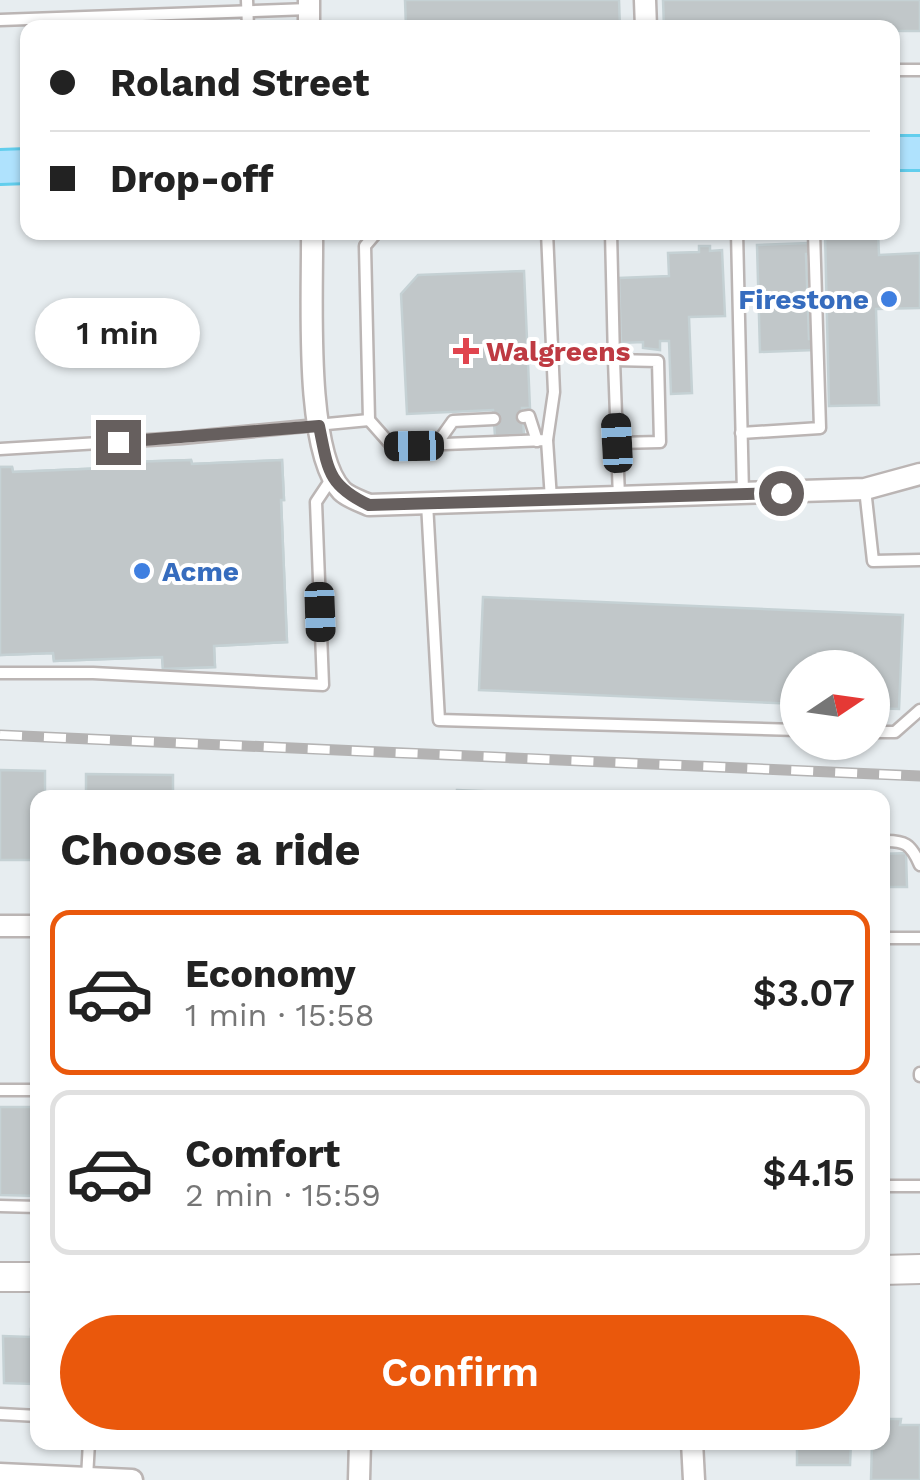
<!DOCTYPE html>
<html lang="en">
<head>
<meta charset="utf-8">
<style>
	body { margin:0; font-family:"Work Sans",sans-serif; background:#f6f6f6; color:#222; height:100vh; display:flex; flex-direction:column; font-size:38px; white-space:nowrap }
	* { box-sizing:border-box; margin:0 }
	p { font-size:32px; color:#767676 }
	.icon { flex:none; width:55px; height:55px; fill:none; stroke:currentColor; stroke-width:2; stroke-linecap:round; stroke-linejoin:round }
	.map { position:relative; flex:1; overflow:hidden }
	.panel { position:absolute; left:30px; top:790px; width:860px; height:660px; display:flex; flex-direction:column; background:#fff; border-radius:20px; box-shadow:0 2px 8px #0004 }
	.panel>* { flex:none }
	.top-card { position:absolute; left:20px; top:20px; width:880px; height:220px; border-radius:20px; box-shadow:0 2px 8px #0004; display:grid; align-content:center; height:220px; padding:0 30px; background:#fff }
	.needle { width:65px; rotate:77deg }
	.controls { position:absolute; left:780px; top:650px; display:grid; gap:20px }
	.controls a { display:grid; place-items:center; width:110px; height:110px; border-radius:50%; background:#fff; box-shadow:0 2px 8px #0004; font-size:50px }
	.end { position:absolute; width:45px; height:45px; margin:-22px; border:12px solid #665f5e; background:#fff; box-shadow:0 0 0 5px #fff }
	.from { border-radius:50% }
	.bubble { position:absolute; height:70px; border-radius:35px; background:#fff; box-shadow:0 2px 8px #0004; font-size:32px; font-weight:600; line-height:70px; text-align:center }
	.car { position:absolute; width:30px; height:60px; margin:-30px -15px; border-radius:12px; box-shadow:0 0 8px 2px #0007; background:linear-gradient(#222 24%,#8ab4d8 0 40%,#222 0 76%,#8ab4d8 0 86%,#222 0) }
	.top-card b { display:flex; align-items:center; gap:35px; height:95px; font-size:38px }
	.top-card b+b { border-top:2px solid #e0e0e0 }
	.top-card i { width:25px; height:25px; background:#222 }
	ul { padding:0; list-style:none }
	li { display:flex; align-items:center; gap:30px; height:165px; margin:0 20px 15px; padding:0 10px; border:5px solid #e0e0e0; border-radius:20px }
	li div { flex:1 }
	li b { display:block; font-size:38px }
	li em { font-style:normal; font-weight:600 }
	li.active { border-color:#ea580c }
	li>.icon { width:90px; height:90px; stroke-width:1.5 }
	h2 { padding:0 30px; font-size:45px; line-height:120px }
	.action { display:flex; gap:20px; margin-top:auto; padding:20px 30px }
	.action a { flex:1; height:115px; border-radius:60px; background:#ea580c; color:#fff; font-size:40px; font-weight:600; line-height:115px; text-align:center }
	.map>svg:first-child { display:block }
	.building { fill:#c1c7c9; stroke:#c5d1d4; stroke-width:2.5 }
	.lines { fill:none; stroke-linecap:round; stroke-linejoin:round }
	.service-casing { stroke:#bbb5b4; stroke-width:15 }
	.minor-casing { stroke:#bbb5b4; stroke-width:25 }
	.tertiary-casing { stroke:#bbb5b4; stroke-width:32 }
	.primary-casing { stroke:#62ceed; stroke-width:38 }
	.service { stroke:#fff; stroke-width:10 }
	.minor { stroke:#fff; stroke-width:20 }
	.tertiary { stroke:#fff; stroke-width:28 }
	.primary { stroke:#afe2fd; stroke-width:32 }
	.rail-casing { stroke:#b4b3b3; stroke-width:11 }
	.rail { stroke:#fff; stroke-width:8; stroke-dasharray:22; stroke-linecap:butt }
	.route { stroke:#665f5e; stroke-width:12 }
	.shop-dot { fill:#3f7fe0; stroke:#fff; stroke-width:4 }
	.health-dot { fill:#e0444e; stroke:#fff; stroke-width:4 }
	.labels { text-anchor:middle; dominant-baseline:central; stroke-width:8; stroke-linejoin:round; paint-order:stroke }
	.shop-label { font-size:28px; font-weight:bold; fill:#366cbe; stroke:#fff; text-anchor:end }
	.health-label { font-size:28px; font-weight:bold; fill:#be3a42; stroke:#fff; text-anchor:start }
</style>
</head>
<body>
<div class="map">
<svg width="920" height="1480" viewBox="0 0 920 1480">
	<rect width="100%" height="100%" fill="#e7edf0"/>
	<g class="building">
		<path d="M405,0H619L620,28H406Z"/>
		<path d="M663,0H920V31H892V28H664Z"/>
		<path d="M825,232H878L879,255L920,253V308L876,309L879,405L829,406Z"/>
		<path d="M809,243V254H806L809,339H814V350L760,352L757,245Z"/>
		<path d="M699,246H710V251L722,250L725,316L689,317L692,393L671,394L669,341H660V350L643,348V342L621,343L619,278L669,276L668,253L699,252Z"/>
		<path d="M524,271L530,408H522L524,434L495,436L493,410L407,414L401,294L418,275Z"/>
		<path d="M191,460L192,464L282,460L284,500H281L287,642L214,646L215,667L163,669L162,657L54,661L53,653L0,655V467H12L13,472L130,467V462Z"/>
		<path d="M191,460L192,464L282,460L284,500H281L287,642L214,646L215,667L163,669L162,657L54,661L53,653L0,655V467H12L13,472L130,467V462Z"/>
		<path d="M483,597L903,615L899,709L872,708V668H798V704L479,690Z"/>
		<path d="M0,770L45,771V798H38V860H0Z"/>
		<path d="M86,774L173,775V798H86Z"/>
		<path d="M457,790L618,797V798H457Z"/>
		<path d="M906,853L907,887H882V854Z"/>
		<path d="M0,1107H38V1196L0,1195Z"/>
		<path d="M31,1329H38V1380H34V1384L4,1383L3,1336L31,1337Z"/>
		<path d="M882,1419H901L900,1425H920V1480H871L872,1442H882Z"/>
		<path d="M797,1442H851L850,1465H797Z"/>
	</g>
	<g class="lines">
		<defs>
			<g id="service">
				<path d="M247,0L248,28"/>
				<path d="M0,20L309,9"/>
				<path d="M892,70H920"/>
				<path d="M377,232L365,246L369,420L392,446L547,440L554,392L547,232"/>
				<path d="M611,232L614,360L658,361L660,442L617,443L619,498"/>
				<path d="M737,232L743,494"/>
				<path d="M614,360L617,443"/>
				<path d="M523,417L529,416L537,441"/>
				<path d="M741,433L820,428L814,232"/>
				<path d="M547,440L551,499"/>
				<path d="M436,445L453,421L494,419"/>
				<path d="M0,449L182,438L369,420"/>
				<path d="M865,489L873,561L920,560"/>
				<path d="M427,503L439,720L798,730"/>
				<path d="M0,673H93L323,685L316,502L332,478"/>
				<path d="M872,732H895L920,710"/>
				<path d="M882,841C905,840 911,844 920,865"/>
				<path d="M882,938H920"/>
				<path d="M920,1073V1076"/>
				<path d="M0,1090H38"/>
				<path d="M882,1186H920"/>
				<path d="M0,1206L38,1207"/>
				<path d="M0,1414L38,1416"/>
				<path d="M87,1478L89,1442"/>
			</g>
			<g id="minor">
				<path d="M309,0V28"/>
				<path d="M645,0L646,28"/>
				<path d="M312,232C313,289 303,451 342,491C348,497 360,501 369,505L865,489L920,474"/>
				<path d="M0,926H38"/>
				<path d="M692,1442L694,1480"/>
				<path d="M0,1474L132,1480"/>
				<path d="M359,1480L360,1442"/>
			</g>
			<g id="tertiary">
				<path d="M882,1270L920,1269"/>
				<path d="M0,1277H38"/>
			</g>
			<g id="primary">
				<path d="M892,153H920"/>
				<path d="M0,167L28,166"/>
			</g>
		</defs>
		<use href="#service" class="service-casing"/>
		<use href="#minor" class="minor-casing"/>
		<use href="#tertiary" class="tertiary-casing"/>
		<use href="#primary" class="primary-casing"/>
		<use href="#service" class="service"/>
		<use href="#minor" class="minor"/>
		<use href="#tertiary" class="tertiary"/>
		<use href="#primary" class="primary"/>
		<defs>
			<path id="rail" d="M0,735L920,776"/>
		</defs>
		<use href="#rail" class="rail-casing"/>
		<use href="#rail" class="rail"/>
	</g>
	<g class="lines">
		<path class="route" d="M118,442L319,426C328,469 327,485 369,505L781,493"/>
	</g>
	<g class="shop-dot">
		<circle cx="889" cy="299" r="10"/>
		<circle cx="142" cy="571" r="10"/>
	</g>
	<path class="health-dot" d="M461 336h10v10h10v10h-10v10h-10v-10h-10v-10h10z"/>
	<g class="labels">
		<g class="shop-label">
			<text x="869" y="299">Firestone</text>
			<text x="162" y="571" text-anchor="start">Acme</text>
		</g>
		<g class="health-label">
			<text x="486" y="351">Walgreens</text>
		</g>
	</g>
</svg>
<div class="controls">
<a><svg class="needle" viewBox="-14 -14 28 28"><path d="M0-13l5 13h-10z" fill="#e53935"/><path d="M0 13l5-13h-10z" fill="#767676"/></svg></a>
</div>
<i class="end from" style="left:781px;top:493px"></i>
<i class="end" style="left:118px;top:442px"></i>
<div class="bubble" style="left:35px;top:298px;width:165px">1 min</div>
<i class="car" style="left:617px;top:443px;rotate:357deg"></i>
<i class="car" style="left:414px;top:446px;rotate:269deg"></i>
<i class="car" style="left:320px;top:612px;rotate:178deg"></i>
<div class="top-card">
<b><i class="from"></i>Roland Street</b>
<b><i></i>Drop-off</b>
</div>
<section class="panel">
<h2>Choose a ride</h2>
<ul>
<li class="active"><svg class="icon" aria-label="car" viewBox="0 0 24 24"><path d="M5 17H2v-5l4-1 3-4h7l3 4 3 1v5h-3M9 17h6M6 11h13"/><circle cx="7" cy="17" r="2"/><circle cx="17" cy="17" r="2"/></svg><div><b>Economy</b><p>1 min · 15:58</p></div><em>$3.07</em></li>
<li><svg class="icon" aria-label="car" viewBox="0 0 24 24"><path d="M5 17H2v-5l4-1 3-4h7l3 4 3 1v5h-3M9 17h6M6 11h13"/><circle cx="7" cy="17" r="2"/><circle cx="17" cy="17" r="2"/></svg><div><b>Comfort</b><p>2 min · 15:59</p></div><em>$4.15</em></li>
</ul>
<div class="action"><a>Confirm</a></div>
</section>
</div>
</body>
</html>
